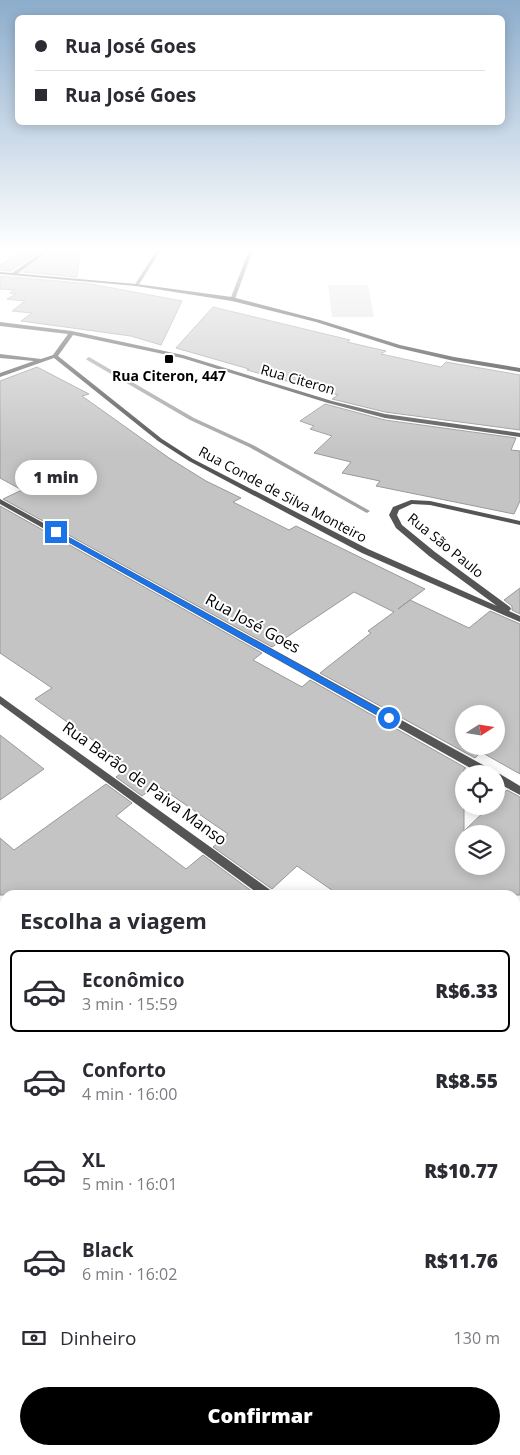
<!DOCTYPE html>
<html lang="pt">
<head>
<meta charset="utf-8">
<style>
	body { margin:0; font-family:"Open Sans",sans-serif; background:#f7f7f7; color:#2b2b33; height:100vh; display:flex; flex-direction:column; font-size:19px; white-space:nowrap }
	* { box-sizing:border-box; margin:0 }
	p { font-size:16px; color:#7c7c81 }
	.icon { flex:none; width:28px; height:28px; fill:none; stroke:currentColor; stroke-width:2; stroke-linecap:round; stroke-linejoin:round }
	.map { position:relative; flex:1; overflow:hidden }
	.drawer { position:absolute; left:0px; top:890px; width:520px; height:565px; display:flex; flex-direction:column; background:#fff; border-radius:15px 15px 0 0; box-shadow:0 2px 12px #0003 }
	.drawer>* { flex:none }
	.guide { position:absolute; left:15px; top:15px; width:490px; height:110px; border-radius:8px; box-shadow:0 2px 12px #0003; display:grid; align-content:center; height:110px; padding:0 20px; background:#fff }
	.needle { width:32px; rotate:78deg }
	.controls { position:absolute; left:455px; top:705px; display:grid; gap:10px }
	.controls a { display:grid; place-items:center; width:50px; height:50px; border-radius:50%; background:#fff; box-shadow:0 2px 12px #0003; font-size:25px }
	.end { position:absolute; width:22px; height:22px; margin:-11px; border:6px solid #1a73e8; background:#fff; box-shadow:0 0 0 2px #fff }
	.from { border-radius:50% }
	.bubble { position:absolute; height:35px; border-radius:18px; background:#fff; box-shadow:0 2px 12px #0003; font-size:16px; font-weight:800; line-height:35px; text-align:center }
	.guide b { display:flex; align-items:center; gap:18px; height:48px; font-size:19px }
	.guide b+b { border-top:1px solid #e1e1e2 }
	.guide i { width:12px; height:12px; background:#2b2b33 }
	ul { padding:0; list-style:none }
	li { display:flex; align-items:center; gap:15px; height:82px; margin:0 10px 8px; padding:0 10px; border:2px solid transparent; border-radius:8px }
	li div { flex:1 }
	li b { display:block; font-size:19px }
	li em { font-style:normal; font-weight:800 }
	li.active { border-color:#000 }
	li>.icon { width:45px; height:45px; stroke-width:1.5 }
	h2 { padding:0 20px; font-size:22px; line-height:60px }
	.pay { display:flex; align-items:center; gap:12px; height:55px; padding:0 20px; font-size:19px }
	.pay p { margin-inline-start:auto }
	.action { display:flex; gap:10px; margin-top:auto; padding:10px 20px }
	.action a { flex:1; height:58px; border-radius:30px; background:#000; color:#fff; font-size:20px; font-weight:800; line-height:58px; text-align:center }
	.map>svg:first-child { display:block }
	.green { fill:#dcdcdc }
	.lines { fill:none; stroke-linecap:round; stroke-linejoin:round }
	.stream { fill:#a3a3a3; fill-rule:evenodd }
	.building { fill:#c4c4c4; stroke:#999; fill-rule:evenodd }
	.street { fill:#555; fill-rule:evenodd }
	.secondary { fill:#222; fill-rule:evenodd }
	.route { fill:#1a73e8 }
	.poi-dot { fill:#000; stroke:#fff; stroke-width:2 }
	.labels { text-anchor:middle; dominant-baseline:central; stroke-width:4; stroke-linejoin:round; paint-order:stroke }
	.far-poi-label { font-size:14px; font-weight:bold; fill:#000; stroke:#fff }
	.far-street-label { font-size:14px; fill:#000; stroke:#fff }
	.street-label { font-size:16px; fill:#000; stroke:#fff }
</style>
</head>
<body>
<div class="map">
<svg width="520" height="1455" viewBox="0 0 520 1455">
	<rect width="100%" height="100%" fill="#fff"/>
	<path class="green" d="M328,285H368L374,317H332Z"/>
	<g class="lines">
		<path class="stream" d="M89,357L194,418L253,445L370,511L367,513L365,512L249,447L190,420L87,360L86,359Z"/>
	</g>
	<g class="building">
		<path d="M23,250H41L11,271L0,270V265Z"/>
		<path d="M52,250H80L77,277L23,272Z"/>
		<path d="M0,276L91,284L182,301L161,345L131,336L21,321L32,313L12,311L25,301L7,299L16,294L10,293L14,290L0,289Z"/>
		<path d="M213,307L350,340L347,342L386,351L381,354L441,367L446,362L520,375V430L385,412L332,399L338,395L247,370L249,369L176,348Z"/>
		<path d="M37,367L89,394L82,396L169,458L206,481L241,498L233,502L289,530L296,526L425,589L398,609L410,600L469,628L490,611L520,624V774L481,752L475,758L320,673L371,633L368,631L394,612L354,592L272,647L3,499L22,490L0,478V381ZM464,714H496V746H464Z"/>
		<path d="M325,404L385,420L516,438L511,450L520,451V501L514,514L376,486L380,481L342,473L351,462L314,453L332,436L310,429L314,426L300,421Z"/>
		<path d="M0,506L262,653L253,660L302,687L310,680L466,768L464,769V831L490,806H496V800L507,790L520,797V895H339L297,866L272,889L213,847L228,834L157,785L142,796L116,777L127,769L108,751L35,699L52,688L0,653ZM464,834H496V866H464Z"/>
		<path d="M520,588V614L512,610V606L504,600Z"/>
		<path d="M0,735L44,769L0,800Z"/>
		<path d="M106,784L132,803L116,816L186,869L203,855L257,895H0V838L14,850Z"/>
	</g>
	<g class="lines">
		<g class="street">
			<path d="M45,250H50L16,275H12V273Z"/>
			<path d="M157,250H161L138,286H134Z"/>
			<path d="M249,250H253L235,299L230,300Z"/>
			<path d="M0,322L72,331L183,355L332,401L385,414L520,433V437L385,418L328,403L182,358L73,335L58,356L162,439L193,459L368,549L497,606L429,556L396,528L389,515L393,507L411,500L430,501L520,521V525L430,505L412,504L399,510L397,515L402,525L435,552L510,607L511,609L509,611L520,616V622L362,553L189,461L158,441L54,358L0,377V373L34,361L0,358V354L41,359L53,355L68,334L0,326Z"/>
			<path d="M0,499L494,771L495,773L500,774L520,786V795L496,782V774H481L0,504Z"/>
			<path d="M0,696L273,892L275,895H260L0,704Z"/>
			<path d="M0,1041L5,1043V1058L0,1056Z"/>
			<path d="M515,1068L520,1070V1086L515,1084Z"/>
			<path d="M381,1450H402L404,1455H383Z"/>
		</g>
		<path class="secondary" d="M0,272L136,284L232,297L320,320L400,345L454,357L520,368V372L454,361L398,348L316,322L232,301L136,286L0,274Z"/>
	</g>
	<linearGradient id="sky" x2="0" y2="1"><stop stop-color="#8cadcc"/><stop offset="0.55" stop-color="#fff"/><stop offset="1" stop-color="#fff" stop-opacity="0"/></linearGradient>
	<rect width="520" height="454" fill="url(#sky)"/>
	<path class="route" d="M56,530L392,716L393,718L389,720H386L54,534L53,532Z"/>
	<rect class="poi-dot" x="164" y="354" width="10" height="10" rx="2.5"/>
	<g class="labels">
		<g class="far-poi-label">
			<text x="169" y="375">Rua Citeron, 447</text>
		</g>
		<g class="far-street-label">
			<text transform="translate(298 379) rotate(16)">Rua Citeron</text>
			<text transform="translate(283 494) rotate(28)">Rua Conde de Silva Monteiro</text>
			<text transform="translate(446 545) rotate(39)">Rua São Paulo</text>
		</g>
		<g class="street-label">
			<text transform="translate(253 623) rotate(29)">Rua José Goes</text>
			<text transform="translate(145 783) rotate(36)">Rua Barão de Paiva Manso</text>
		</g>
	</g>
</svg>
<div class="controls">
<a><svg class="needle" viewBox="-14 -14 28 28"><path d="M0-13l5 13h-10z" fill="#e53935"/><path d="M0 13l5-13h-10z" fill="#7c7c81"/></svg></a>
<a><svg class="icon" aria-label="locate" viewBox="0 0 24 24"><circle cx="12" cy="12" r="6"/><path d="M12 2v4M12 18v4M2 12h4M18 12h4"/></svg></a>
<a><svg class="icon" aria-label="layers" viewBox="0 0 24 24"><path d="M12 4l9 5-9 5-9-5zM3 14l9 5 9-5"/></svg></a>
</div>
<i class="end from" style="left:389px;top:718px"></i>
<i class="end" style="left:56px;top:532px"></i>
<div class="bubble" style="left:15px;top:460px;width:82px">1 min</div>
<div class="guide">
<b><i class="from"></i>Rua José Goes</b>
<b><i></i>Rua José Goes</b>
</div>
<section class="drawer">
<h2>Escolha a viagem</h2>
<ul>
<li class="active"><svg class="icon" aria-label="car" viewBox="0 0 24 24"><path d="M5 17H2v-5l4-1 3-4h7l3 4 3 1v5h-3M9 17h6M6 11h13"/><circle cx="7" cy="17" r="2"/><circle cx="17" cy="17" r="2"/></svg><div><b>Econômico</b><p>3 min · 15:59</p></div><em>R$6.33</em></li>
<li><svg class="icon" aria-label="car" viewBox="0 0 24 24"><path d="M5 17H2v-5l4-1 3-4h7l3 4 3 1v5h-3M9 17h6M6 11h13"/><circle cx="7" cy="17" r="2"/><circle cx="17" cy="17" r="2"/></svg><div><b>Conforto</b><p>4 min · 16:00</p></div><em>R$8.55</em></li>
<li><svg class="icon" aria-label="car" viewBox="0 0 24 24"><path d="M5 17H2v-5l4-1 3-4h7l3 4 3 1v5h-3M9 17h6M6 11h13"/><circle cx="7" cy="17" r="2"/><circle cx="17" cy="17" r="2"/></svg><div><b>XL</b><p>5 min · 16:01</p></div><em>R$10.77</em></li>
<li><svg class="icon" aria-label="car" viewBox="0 0 24 24"><path d="M5 17H2v-5l4-1 3-4h7l3 4 3 1v5h-3M9 17h6M6 11h13"/><circle cx="7" cy="17" r="2"/><circle cx="17" cy="17" r="2"/></svg><div><b>Black</b><p>6 min · 16:02</p></div><em>R$11.76</em></li>
</ul>
<div class="pay"><svg class="icon" aria-label="cash" viewBox="0 0 24 24"><path d="M3 7h18v10H3z"/><circle cx="12" cy="12" r="2"/></svg>Dinheiro<p>130 m</p></div>
<div class="action"><a>Confirmar</a></div>
</section>
</div>
</body>
</html>
